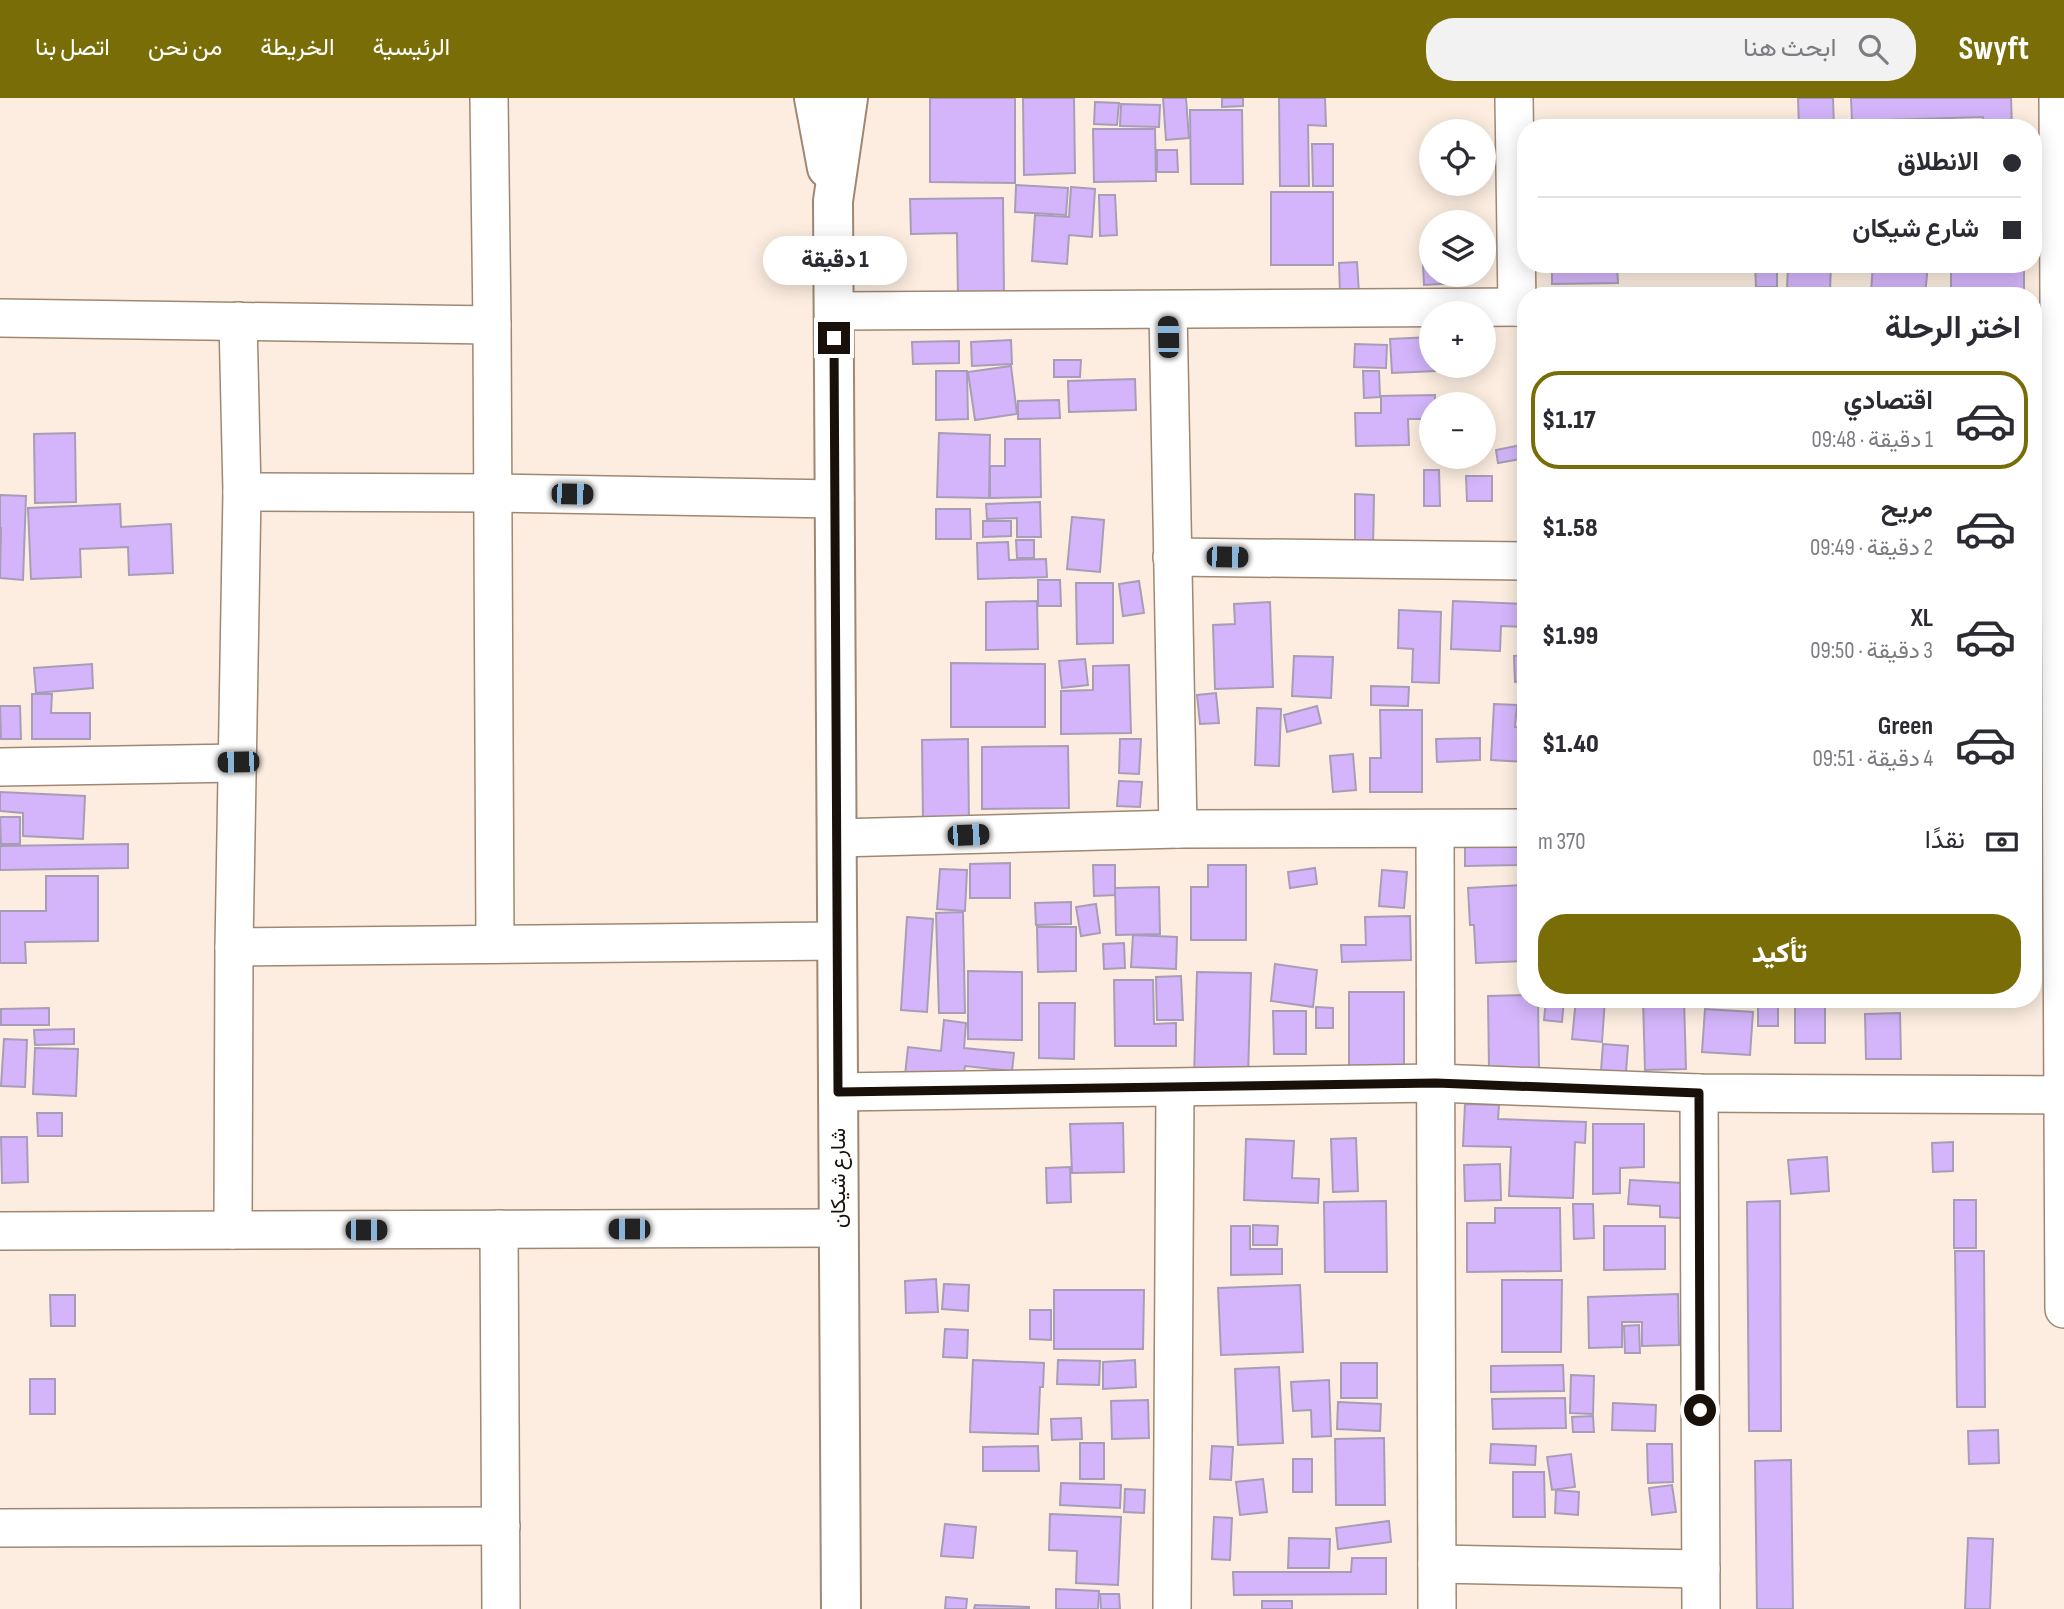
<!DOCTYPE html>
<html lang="ar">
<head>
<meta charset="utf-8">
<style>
	body { margin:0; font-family:"Sofia Sans Condensed",Vazirmatn,sans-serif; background:#f2f2f3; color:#2b2b33; direction:rtl; height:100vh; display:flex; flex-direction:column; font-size:26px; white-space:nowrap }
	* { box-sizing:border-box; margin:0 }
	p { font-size:23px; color:#7c7c81 }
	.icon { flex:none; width:38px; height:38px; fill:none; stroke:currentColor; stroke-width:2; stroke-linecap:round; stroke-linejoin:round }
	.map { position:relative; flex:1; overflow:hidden; direction:ltr }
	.drawer { position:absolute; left:1517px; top:189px; width:525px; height:721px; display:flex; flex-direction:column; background:#fff; border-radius:28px; box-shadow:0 4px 18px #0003; direction:rtl }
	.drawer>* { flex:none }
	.guide { position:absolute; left:1517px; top:21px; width:525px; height:154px; border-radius:28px; box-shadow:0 4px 18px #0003; direction:rtl; display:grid; align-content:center; height:154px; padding:0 21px; background:#fff }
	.tools { position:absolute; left:1419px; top:21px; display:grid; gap:14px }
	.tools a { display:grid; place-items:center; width:77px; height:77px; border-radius:50%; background:#fff; box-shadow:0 4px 18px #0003; font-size:35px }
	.end { position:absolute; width:32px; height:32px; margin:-16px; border:9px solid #181009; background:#fff; box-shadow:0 0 0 4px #fff }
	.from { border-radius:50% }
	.bubble { position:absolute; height:49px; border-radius:24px; background:#fff; box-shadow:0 4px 18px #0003; font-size:23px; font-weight:800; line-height:49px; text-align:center; direction:rtl }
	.car { position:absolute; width:21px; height:42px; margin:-21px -10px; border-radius:9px; box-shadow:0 0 5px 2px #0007; background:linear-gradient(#222 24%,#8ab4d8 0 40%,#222 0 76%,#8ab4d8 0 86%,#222 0) }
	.guide b { display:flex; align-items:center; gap:24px; height:66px; font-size:26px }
	.guide b+b { border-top:2px solid #e1e1e2 }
	.guide i { width:18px; height:18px; background:#2b2b33 }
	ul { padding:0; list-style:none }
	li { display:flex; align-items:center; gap:21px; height:98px; margin:0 14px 10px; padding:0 7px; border:4px solid transparent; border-radius:28px }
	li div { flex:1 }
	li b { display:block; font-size:26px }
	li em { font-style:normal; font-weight:800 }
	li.current { border-color:#796d08 }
	li>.icon { width:63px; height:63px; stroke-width:1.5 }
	h2 { padding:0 21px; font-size:32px; line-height:84px }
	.pay { display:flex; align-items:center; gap:18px; height:77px; padding:0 21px; font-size:26px }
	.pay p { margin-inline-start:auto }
	.primary-button { display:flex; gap:14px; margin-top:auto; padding:14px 21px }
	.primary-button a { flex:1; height:80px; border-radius:28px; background:#796d08; color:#fff; font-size:28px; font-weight:800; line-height:80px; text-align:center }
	header { display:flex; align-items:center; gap:42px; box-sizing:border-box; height:98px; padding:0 35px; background:#796d08; color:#fff }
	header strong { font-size:33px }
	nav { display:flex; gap:38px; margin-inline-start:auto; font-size:24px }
	.search { width:490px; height:63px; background:#f2f2f3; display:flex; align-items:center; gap:18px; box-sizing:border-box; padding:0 24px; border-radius:28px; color:#7c7c81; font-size:26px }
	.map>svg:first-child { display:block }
	.building { fill:#d4b5fb; stroke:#a89db7; stroke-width:2 }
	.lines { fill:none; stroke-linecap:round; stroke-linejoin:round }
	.minor-casing { stroke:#9e8874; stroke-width:40 }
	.tertiary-casing { stroke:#9e8874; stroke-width:42 }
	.minor { stroke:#fff; stroke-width:37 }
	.tertiary { stroke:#fff; stroke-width:38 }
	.route { stroke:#181009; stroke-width:9 }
	.labels { text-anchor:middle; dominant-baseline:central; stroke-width:5; stroke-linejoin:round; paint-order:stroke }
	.street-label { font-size:21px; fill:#181009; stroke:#fff }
</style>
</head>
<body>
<header>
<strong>Swyft</strong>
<div class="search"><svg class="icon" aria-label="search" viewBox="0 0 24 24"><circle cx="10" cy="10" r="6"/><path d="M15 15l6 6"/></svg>ابحث هنا</div>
<nav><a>الرئيسية</a><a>الخريطة</a><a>من نحن</a><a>اتصل بنا</a></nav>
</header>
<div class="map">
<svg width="2064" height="1511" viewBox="0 0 2064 1511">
	<rect width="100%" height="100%" fill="#fcede0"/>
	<g class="building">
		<path d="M930,0H1015V85L930,84Z"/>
		<path d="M1023,0H1074L1075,75L1024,77Z"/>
		<path d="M1163,0H1186L1189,40L1166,42Z"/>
		<path d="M1222,0H1243V8L1222,9Z"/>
		<path d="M1279,0H1325L1326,28L1308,27L1309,88H1280Z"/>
		<path d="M1798,0H1833L1834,30H1799Z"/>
		<path d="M1851,0H2011L2012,30H1984L1983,19L1852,23Z"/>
		<path d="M1095,4L1119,5L1117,27L1094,26Z"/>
		<path d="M1121,6L1160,7L1159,29L1120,28Z"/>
		<path d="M1190,12H1242L1243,86H1191Z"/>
		<path d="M1093,31H1155L1156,83L1094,84Z"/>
		<path d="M1312,46H1333V88H1313Z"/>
		<path d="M1157,52H1177L1178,74H1157Z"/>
		<path d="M1016,87L1068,90L1066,117L1015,114Z"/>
		<path d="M1071,89L1095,91L1092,139L1069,137L1067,166L1032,163L1035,117L1069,119Z"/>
		<rect x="1271" y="94" width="62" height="73"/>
		<path d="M1099,97H1115L1117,137L1100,138Z"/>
		<path d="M1003,100L1004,197L958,198L957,135L911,136L910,101Z"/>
		<path d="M1422,146H1432V177H1459V185L1424,187Z"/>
		<path d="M1357,164L1359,195L1340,196L1339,165Z"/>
		<path d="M1552,166H1617L1618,185L1552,186Z"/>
		<path d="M1711,166H1745V173L1711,171Z"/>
		<path d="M1755,166H1777V189H1756Z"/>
		<path d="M1788,166L1831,167L1830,193L1787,191Z"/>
		<path d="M1873,166H1928L1925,198L1871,194Z"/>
		<path d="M1951,166H2024V194L1951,195Z"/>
		<path d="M1432,239V268H1436V273L1392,275L1390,241Z"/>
		<path d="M1011,242L1012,266L972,268L971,244Z"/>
		<path d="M959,243V265L913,266L912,244Z"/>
		<path d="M1355,246L1387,247L1386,270L1354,269Z"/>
		<path d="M1054,262H1081L1080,279H1054Z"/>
		<path d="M1011,268L1017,316L975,322L968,274Z"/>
		<path d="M936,273H967L968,321L936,322Z"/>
		<path d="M1363,273H1379L1380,299L1364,300Z"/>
		<path d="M1135,281L1136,312L1069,314L1068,283Z"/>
		<path d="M1435,297V306H1432V321H1408L1409,347L1356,348L1355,315H1381V298Z"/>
		<path d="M1059,302L1060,320L1018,321V303Z"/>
		<path d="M75,335L76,404L35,405L34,336Z"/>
		<path d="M939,335L990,337L989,400L937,399Z"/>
		<path d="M1005,341H1040L1041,399L990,400V368H1005Z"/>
		<path d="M1526,346V360L1498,365L1496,352Z"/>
		<path d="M1424,372H1439L1440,408H1424Z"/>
		<path d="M1466,378H1492V403H1467Z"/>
		<path d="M1355,396L1374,397L1373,452H1355Z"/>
		<path d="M0,397L26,398L23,482L0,480L1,430H0Z"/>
		<path d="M1040,404L1041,439H1017V420L987,421L986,406Z"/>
		<path d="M120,406L121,429L171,426L173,475L129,477L128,449L80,451L81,479L31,481L28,410Z"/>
		<path d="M936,411H970L971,441H936Z"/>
		<path d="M1072,419L1104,422L1100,474L1067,471Z"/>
		<path d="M983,423H1011V438L983,439Z"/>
		<path d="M1016,442H1034V460H1017Z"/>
		<path d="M1008,444L1009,462L1046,461L1047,479L978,481L977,445Z"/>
		<path d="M1038,482H1060L1061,508H1038Z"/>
		<path d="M1139,483L1144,515L1123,518L1119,486Z"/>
		<path d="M1076,485H1113V545L1077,546Z"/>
		<path d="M1037,503L1038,551L986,552V504Z"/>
		<path d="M1453,503L1526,506V529L1501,528L1500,553L1451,551Z"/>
		<path d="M1270,504L1273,589L1215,591L1213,527L1235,526L1234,506Z"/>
		<path d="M1399,512L1441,514L1439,585L1412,584L1413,551L1398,550Z"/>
		<path d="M1526,557V583L1515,584L1514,558Z"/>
		<path d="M1294,558L1333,559L1331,600L1292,598Z"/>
		<path d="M1085,561L1088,587L1062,590L1059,563Z"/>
		<path d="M951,565L1045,566V629H951Z"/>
		<path d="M92,566L93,590L36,595L34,570Z"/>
		<path d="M1129,567L1131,635L1061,636V593L1093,592V568Z"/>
		<path d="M1371,588L1409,589L1408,608L1371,607Z"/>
		<path d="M1216,595L1219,625L1200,626L1197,597Z"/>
		<path d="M32,596H52L51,615H90V641H32Z"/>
		<path d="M1494,606L1517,607L1515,629H1526V664L1491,662Z"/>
		<path d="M0,608H20L21,641H1Z"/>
		<path d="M1317,608L1321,625L1287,634L1284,617Z"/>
		<path d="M1257,610L1281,611L1279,668L1255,667Z"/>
		<path d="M1380,612H1422V694H1370V660H1381Z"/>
		<path d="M1480,640V662L1437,664L1436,641Z"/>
		<path d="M968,641L969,725H923L922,642Z"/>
		<path d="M1120,641H1141L1139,676L1119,675Z"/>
		<path d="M1068,648L1069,710L982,711V649Z"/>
		<path d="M1353,656L1356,692L1333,694L1330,658Z"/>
		<path d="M1119,683L1142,684L1140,709L1117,708Z"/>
		<path d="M0,694L85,698L83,741L23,738V715L0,713Z"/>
		<path d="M0,719H20V746H1Z"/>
		<path d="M128,746V770L0,772V748Z"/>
		<path d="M1465,749H1518V767L1465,768Z"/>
		<path d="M1010,765V800H970V766Z"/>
		<path d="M1093,767H1115V797L1094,798Z"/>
		<path d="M1208,767H1246V842H1191V789H1208Z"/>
		<path d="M1315,770L1317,786L1290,790L1288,774Z"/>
		<path d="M940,771L967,772L965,813L937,811Z"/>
		<path d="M1382,772L1407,774L1404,810L1379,808Z"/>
		<path d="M46,778H98V843L25,844L26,865H0V813H46Z"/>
		<path d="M1523,787L1526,812V863L1476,865L1474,827H1470L1468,790Z"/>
		<path d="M1159,789L1160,836L1116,837L1115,790Z"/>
		<path d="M1071,804V826L1036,827L1035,805Z"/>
		<path d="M1096,806L1100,835L1081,838L1076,809Z"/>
		<path d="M963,814L965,915H939L936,815Z"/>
		<path d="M1410,818L1411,862L1342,864L1341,847H1366L1365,819Z"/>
		<path d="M907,819L933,821L927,914L901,912Z"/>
		<path d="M1037,829H1076V873L1038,874Z"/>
		<path d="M1133,837L1177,839L1176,871L1131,869Z"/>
		<path d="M2037,841V864H2034V842Z"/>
		<path d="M1124,845L1125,870L1104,871L1103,846Z"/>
		<path d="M1275,866L1317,872L1313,909L1271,903Z"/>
		<path d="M968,873L1022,874V942L968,941Z"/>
		<path d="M1197,874L1251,875L1248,980L1194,979Z"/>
		<path d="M1181,878L1183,922H1157L1156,879Z"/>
		<path d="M1114,882H1153L1154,926L1176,925V948H1115Z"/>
		<rect x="1349" y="894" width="55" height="84"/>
		<path d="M1526,897V901H1538L1539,972H1489L1488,898Z"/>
		<path d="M1546,901H1564L1562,924L1544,922Z"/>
		<path d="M1576,901H1605L1602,944L1572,941Z"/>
		<path d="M1643,901H1684L1686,971L1645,972Z"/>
		<rect x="1758" y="901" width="20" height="27"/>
		<rect x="1795" y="901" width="30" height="44"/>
		<path d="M1039,905H1075L1074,961L1039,960Z"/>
		<path d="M1316,909L1333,910V930H1316Z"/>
		<path d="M49,910V927H1V911Z"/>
		<path d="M1705,911L1753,914L1750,957L1702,954Z"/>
		<path d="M1273,913H1306V956H1274Z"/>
		<path d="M1900,915L1901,961H1866L1865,916Z"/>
		<path d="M944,922L966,925L964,950L1014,955L1012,973L965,968L963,983L905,977L908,949L941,953Z"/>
		<path d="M74,931V946L35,947L34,932Z"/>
		<path d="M4,941L27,942L25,989L1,988Z"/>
		<path d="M1603,946L1628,948L1626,974L1601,973Z"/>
		<path d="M35,950L78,951L76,998L33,996Z"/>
		<path d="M1465,1006L1499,1007L1498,1021L1586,1024L1585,1045L1575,1044L1573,1100L1509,1098L1511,1049L1463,1048Z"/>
		<path d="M37,1015H62V1038H38Z"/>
		<path d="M1123,1025L1124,1074L1072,1075L1070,1026Z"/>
		<path d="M1593,1026H1644V1069L1620,1070V1095L1593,1096Z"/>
		<path d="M1,1039H27L28,1084L2,1085Z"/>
		<path d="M1356,1040L1358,1093L1333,1094L1331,1041Z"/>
		<path d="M1246,1041L1294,1043L1292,1080L1319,1081L1318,1105L1244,1102Z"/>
		<path d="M1953,1044V1073L1933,1074L1932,1045Z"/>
		<path d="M1827,1059L1829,1093L1791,1096L1788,1062Z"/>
		<path d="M1500,1066L1501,1102L1465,1103L1464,1067Z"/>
		<path d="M1070,1069L1071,1104L1047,1105L1046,1070Z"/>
		<path d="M1630,1082L1683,1085L1681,1120L1660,1119V1108L1628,1106Z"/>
		<rect x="1954" y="1102" width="22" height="48"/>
		<path d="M1386,1103L1387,1174H1325L1324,1104Z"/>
		<path d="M1780,1103L1781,1333H1749L1747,1104Z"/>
		<path d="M1573,1106H1593L1594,1140L1574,1141Z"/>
		<path d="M1495,1110H1560L1561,1173L1467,1174V1125H1495Z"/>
		<path d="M1253,1127L1278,1128L1277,1147H1253Z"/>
		<path d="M1231,1128H1250V1151H1282V1176L1231,1177Z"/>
		<path d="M1604,1128H1665V1171L1604,1172Z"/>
		<path d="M1955,1153H1984L1985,1309H1957Z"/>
		<path d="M936,1181L938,1214L906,1215L905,1183Z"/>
		<path d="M1502,1182H1562L1561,1254H1502Z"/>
		<path d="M944,1186L969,1187L968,1213L942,1211Z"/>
		<path d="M1300,1187L1303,1254L1221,1257L1218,1190Z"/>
		<path d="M1054,1192H1144L1143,1251H1054Z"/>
		<path d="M1678,1196L1679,1247L1642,1248V1224H1622V1249L1589,1250L1588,1199Z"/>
		<path d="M50,1197H75V1228H51Z"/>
		<path d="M1030,1212H1051V1242L1030,1241Z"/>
		<path d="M1639,1227L1640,1255H1625L1624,1228Z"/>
		<path d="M945,1231L968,1232L967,1260L943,1259Z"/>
		<path d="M973,1262L1044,1265L1043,1289H1040L1038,1336L970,1334Z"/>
		<path d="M1058,1262L1100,1263L1099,1287L1057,1286Z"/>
		<path d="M1135,1262L1136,1289L1103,1291V1264Z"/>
		<rect x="1341" y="1265" width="36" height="35"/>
		<path d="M1563,1267L1564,1293L1491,1294V1268Z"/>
		<path d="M1279,1269L1283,1345L1238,1347L1235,1271Z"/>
		<path d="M1571,1277L1594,1278L1593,1316L1570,1315Z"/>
		<rect x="30" y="1281" width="25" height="35"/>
		<path d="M1329,1282L1331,1338L1312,1339L1311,1312L1293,1313L1291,1284Z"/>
		<path d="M1565,1300L1566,1330L1493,1331L1492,1301Z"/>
		<path d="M1148,1302L1149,1340L1112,1341L1111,1303Z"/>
		<path d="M1338,1304L1381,1306L1380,1333L1337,1331Z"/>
		<path d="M1613,1305L1656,1307L1655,1333L1612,1332Z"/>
		<path d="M1593,1318L1594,1334H1573L1572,1319Z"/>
		<path d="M1081,1320L1082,1341L1052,1342L1051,1321Z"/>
		<path d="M1998,1332L1999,1365L1969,1366L1968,1333Z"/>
		<path d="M1384,1340L1385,1407H1336L1335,1341Z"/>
		<rect x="1080" y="1345" width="24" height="36"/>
		<path d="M1491,1346L1536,1348L1535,1367L1490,1365Z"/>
		<path d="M1647,1346H1672L1673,1384L1648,1385Z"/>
		<path d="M1038,1348L1039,1373H983V1349Z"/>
		<path d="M1212,1348L1233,1349L1231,1382L1210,1381Z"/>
		<path d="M1571,1356L1575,1389L1552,1392L1547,1359Z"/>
		<rect x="1293" y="1361" width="19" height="33"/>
		<path d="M1791,1362L1793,1511H1757L1755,1363Z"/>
		<path d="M1513,1374H1544L1545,1419H1513Z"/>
		<path d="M1263,1381L1267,1414L1240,1417L1236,1384Z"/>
		<path d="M1061,1385L1121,1387L1120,1410L1060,1407Z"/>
		<path d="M1672,1387L1676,1414L1652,1417L1649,1390Z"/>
		<path d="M1125,1391L1145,1392L1144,1415L1124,1414Z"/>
		<path d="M1556,1392L1579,1394L1578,1417L1555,1415Z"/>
		<path d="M1050,1416L1121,1419L1118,1487L1076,1485L1077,1453L1049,1452Z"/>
		<path d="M1214,1419L1232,1420L1230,1462L1212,1461Z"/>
		<path d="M1389,1423L1391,1444L1338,1451L1336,1430Z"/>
		<path d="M945,1426L976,1429L973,1460L941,1458Z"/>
		<path d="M1289,1440L1330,1441L1329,1470H1288Z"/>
		<path d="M1968,1440L1993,1441L1990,1511H1965Z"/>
		<path d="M1352,1460H1386V1496L1234,1497L1233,1474H1351Z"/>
		<path d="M1056,1491L1099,1493L1098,1511H1056Z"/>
		<path d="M1100,1496H1119L1120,1511H1101Z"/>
		<path d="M946,1499L967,1501L966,1511H945Z"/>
		<rect x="1262" y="1503" width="30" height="8"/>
		<path d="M975,1507L1029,1509V1511H974Z"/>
	</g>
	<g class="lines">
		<defs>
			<g id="minor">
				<path d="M489,0L492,227L495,846"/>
				<path d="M1514,0L1517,209"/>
				<path d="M2058,0L2064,1211"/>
				<path d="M1168,212L1178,731"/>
				<path d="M834,213L1526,209"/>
				<path d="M0,220L492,227"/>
				<path d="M242,394L493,395L835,401"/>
				<path d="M1172,459L1526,463"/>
				<path d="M0,669L238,665"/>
				<path d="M1435,731L1437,1511"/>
				<path d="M837,740L1178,731L1526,730"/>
				<path d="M234,849L837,843"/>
				<path d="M838,994L1436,985L1699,995L2063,997"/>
				<path d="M1699,995L1701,1511"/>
				<path d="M499,1131L501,1511"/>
				<path d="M233,1132L234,849L242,394L238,223"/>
				<path d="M0,1133L839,1130"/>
				<path d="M0,1430L501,1428"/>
				<path d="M1437,1466L1701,1471"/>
				<path d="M1172,1511L1175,990"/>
			</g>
			<g id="tertiary">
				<path d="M814,0L827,70"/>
				<path d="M841,1511L833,103L848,0"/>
			</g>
		</defs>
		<use href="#minor" class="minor-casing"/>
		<use href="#tertiary" class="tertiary-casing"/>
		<use href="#minor" class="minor"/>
		<use href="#tertiary" class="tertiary"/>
	</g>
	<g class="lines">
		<path class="route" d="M834,240L838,994L1436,985L1699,995L1700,1312"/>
	</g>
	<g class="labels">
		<g class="street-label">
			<text transform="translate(838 1080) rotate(-90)">شارع شيكان</text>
		</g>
	</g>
</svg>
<div class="tools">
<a><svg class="icon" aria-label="locate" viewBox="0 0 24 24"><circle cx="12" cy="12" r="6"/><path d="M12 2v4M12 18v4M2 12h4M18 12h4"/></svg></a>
<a><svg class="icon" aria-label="layers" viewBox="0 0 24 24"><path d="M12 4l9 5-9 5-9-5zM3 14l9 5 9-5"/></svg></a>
<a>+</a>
<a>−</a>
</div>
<i class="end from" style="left:1700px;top:1312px"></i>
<i class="end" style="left:834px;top:240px"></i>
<div class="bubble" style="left:763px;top:138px;width:144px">1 دقيقة</div>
<i class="car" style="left:1168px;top:239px;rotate:359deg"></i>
<i class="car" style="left:572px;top:396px;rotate:91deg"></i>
<i class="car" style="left:1227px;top:459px;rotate:91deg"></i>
<i class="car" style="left:238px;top:664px;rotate:269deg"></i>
<i class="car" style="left:968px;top:737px;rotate:88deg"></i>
<i class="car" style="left:629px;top:1131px;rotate:270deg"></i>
<i class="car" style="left:366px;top:1132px;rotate:90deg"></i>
<div class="guide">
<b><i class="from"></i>الانطلاق</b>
<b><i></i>شارع شيكان</b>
</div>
<section class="drawer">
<h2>اختر الرحلة</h2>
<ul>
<li class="current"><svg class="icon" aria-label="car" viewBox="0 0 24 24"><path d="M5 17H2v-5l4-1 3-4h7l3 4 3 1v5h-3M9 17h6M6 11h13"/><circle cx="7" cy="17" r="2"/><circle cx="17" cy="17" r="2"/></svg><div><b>اقتصادي</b><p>1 دقيقة · 09:48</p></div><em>$1.17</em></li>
<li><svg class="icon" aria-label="car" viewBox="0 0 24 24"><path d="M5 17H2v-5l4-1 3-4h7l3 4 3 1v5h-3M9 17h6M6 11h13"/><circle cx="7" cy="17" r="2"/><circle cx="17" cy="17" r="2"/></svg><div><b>مريح</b><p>2 دقيقة · 09:49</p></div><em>$1.58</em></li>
<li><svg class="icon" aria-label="car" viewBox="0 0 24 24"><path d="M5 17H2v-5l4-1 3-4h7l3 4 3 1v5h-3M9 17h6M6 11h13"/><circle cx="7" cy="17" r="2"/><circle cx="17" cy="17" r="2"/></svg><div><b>XL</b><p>3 دقيقة · 09:50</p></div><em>$1.99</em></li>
<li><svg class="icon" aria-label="car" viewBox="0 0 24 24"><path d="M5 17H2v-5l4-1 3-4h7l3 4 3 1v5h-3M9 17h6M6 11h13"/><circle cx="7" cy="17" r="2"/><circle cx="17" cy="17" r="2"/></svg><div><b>Green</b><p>4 دقيقة · 09:51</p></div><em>$1.40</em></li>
</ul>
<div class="pay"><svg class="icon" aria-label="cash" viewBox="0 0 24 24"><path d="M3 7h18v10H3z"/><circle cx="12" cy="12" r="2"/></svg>نقدًا<p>370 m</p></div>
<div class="primary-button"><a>تأكيد</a></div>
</section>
</div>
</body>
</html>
